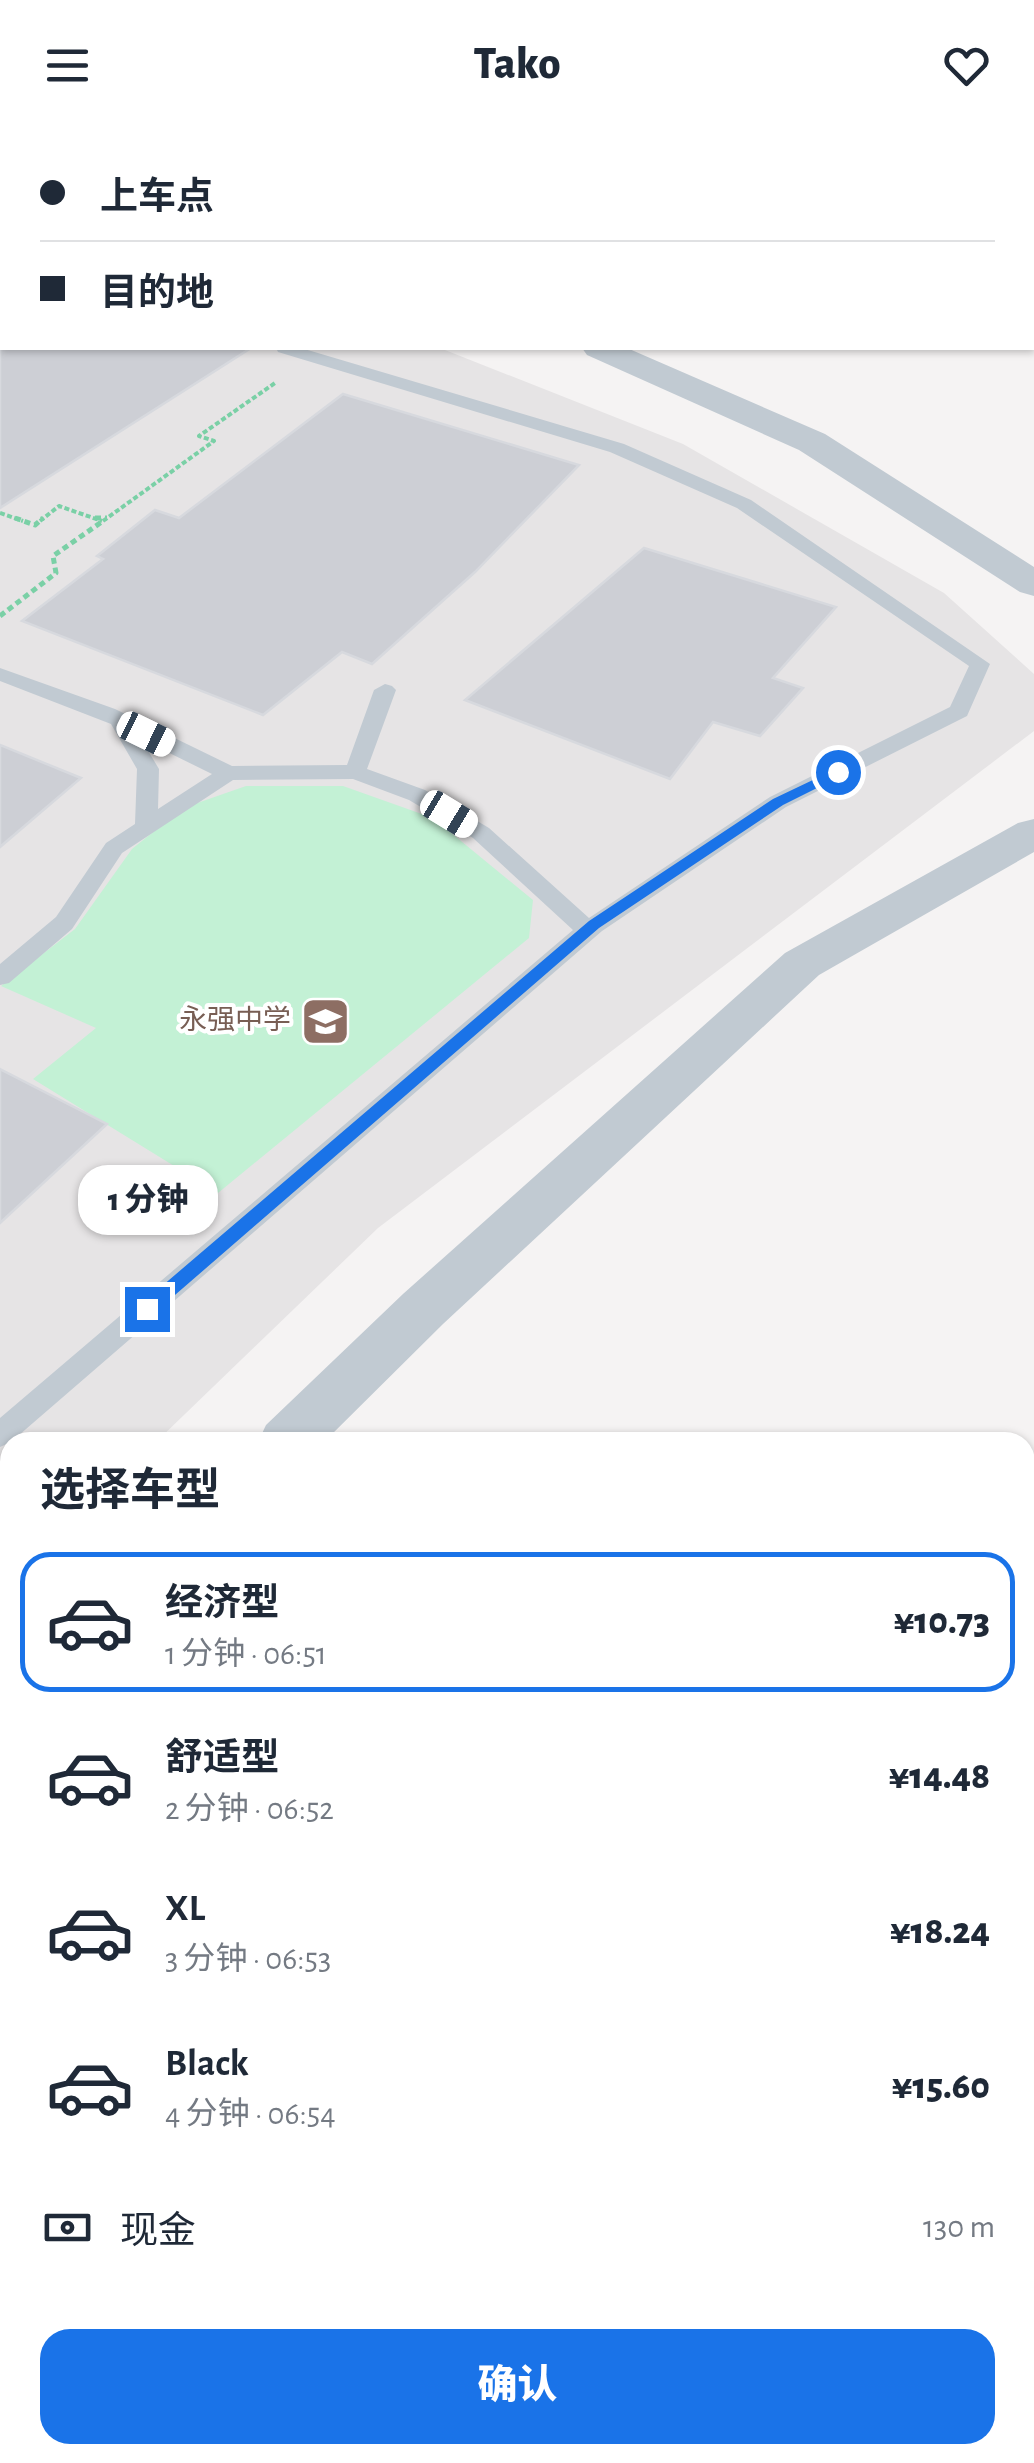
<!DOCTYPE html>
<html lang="zh">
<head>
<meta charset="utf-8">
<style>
	body { margin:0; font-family:"Alegreya Sans","Noto Sans SC",sans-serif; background:#f6f6f7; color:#1f2937; height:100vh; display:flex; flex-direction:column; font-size:38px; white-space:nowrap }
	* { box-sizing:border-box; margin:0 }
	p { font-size:32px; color:#747a83 }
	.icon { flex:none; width:55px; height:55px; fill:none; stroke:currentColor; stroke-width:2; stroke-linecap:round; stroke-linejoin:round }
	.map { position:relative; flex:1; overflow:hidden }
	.side { position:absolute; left:0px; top:1302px; width:1035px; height:1032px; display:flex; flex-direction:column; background:#fff; border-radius:30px 30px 0 0; box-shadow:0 2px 8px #0004 }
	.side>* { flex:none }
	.guide { position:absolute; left:0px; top:0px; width:1035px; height:220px; box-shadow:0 2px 8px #0004; display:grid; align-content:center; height:220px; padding:0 40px; background:#fff }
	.end { position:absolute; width:45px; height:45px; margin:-22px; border:12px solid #1a73e8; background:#fff; box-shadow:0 0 0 5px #fff }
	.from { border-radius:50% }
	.bubble { position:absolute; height:70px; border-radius:30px; background:#fff; box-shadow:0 2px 8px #0004; font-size:32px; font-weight:800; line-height:70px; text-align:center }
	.car { position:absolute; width:30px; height:60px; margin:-30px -15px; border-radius:12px; box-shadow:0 0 8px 2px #0007; background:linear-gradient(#fff 24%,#345 0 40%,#fff 0 76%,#345 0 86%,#fff 0) }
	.guide b { display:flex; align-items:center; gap:35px; height:95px; font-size:38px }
	.guide b+b { border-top:2px solid #e0e1e3 }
	.guide i { width:25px; height:25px; background:#1f2937 }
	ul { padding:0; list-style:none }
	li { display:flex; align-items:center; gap:30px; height:140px; margin:0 20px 15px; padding:0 20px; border:5px solid transparent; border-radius:30px }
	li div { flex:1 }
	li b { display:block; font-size:38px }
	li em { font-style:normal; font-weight:800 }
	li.selected { border-color:#1a73e8 }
	li>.icon { width:90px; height:90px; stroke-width:1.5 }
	h2 { padding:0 40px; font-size:45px; line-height:120px }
	.pay { display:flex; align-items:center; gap:25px; height:110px; padding:0 40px; font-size:38px }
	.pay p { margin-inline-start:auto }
	.primary-button { display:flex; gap:20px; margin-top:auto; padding:20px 40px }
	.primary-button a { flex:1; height:115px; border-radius:30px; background:#1a73e8; color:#fff; font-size:40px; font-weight:800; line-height:115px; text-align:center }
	header { display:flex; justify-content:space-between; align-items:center; height:130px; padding:0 40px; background:#fff; font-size:45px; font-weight:800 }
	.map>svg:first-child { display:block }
	.education { fill:#e6e4e5 }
	.green { fill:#c3f1d5 }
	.water { fill:#90daee }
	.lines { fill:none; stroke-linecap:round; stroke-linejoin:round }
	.canal { fill:#90daee; fill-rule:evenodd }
	.building { fill:#cdcfd5; stroke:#d7d9de; stroke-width:2.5 }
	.path-far1 { stroke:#7ad0a6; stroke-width:4; stroke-dasharray:5 2.5; stroke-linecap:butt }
	.path { stroke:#7ad0a6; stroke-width:5; stroke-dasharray:6 4; stroke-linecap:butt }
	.service { fill:#c1cad2; fill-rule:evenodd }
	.tertiary { fill:#c1cad2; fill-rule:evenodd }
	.route { fill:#1a73e8 }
	.labels { text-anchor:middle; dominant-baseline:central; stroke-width:8; stroke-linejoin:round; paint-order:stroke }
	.education-label { font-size:28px; fill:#785e54; stroke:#fff; text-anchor:end }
</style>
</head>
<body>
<header><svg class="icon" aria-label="menu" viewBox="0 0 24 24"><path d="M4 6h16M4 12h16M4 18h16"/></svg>Tako<svg class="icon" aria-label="heart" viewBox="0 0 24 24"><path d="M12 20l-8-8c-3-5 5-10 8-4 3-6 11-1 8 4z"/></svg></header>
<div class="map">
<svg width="1034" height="2333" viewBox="0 0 1034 2333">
	<rect width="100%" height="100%" fill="#f5f3f3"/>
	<path class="education" d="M0,117L2,218H440L683,314L944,463L1034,544V601L378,1098L156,1312H10V1453L0,1463Z"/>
	<path class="green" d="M246,656H343L433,688L533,770L529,808L218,1063L33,949L96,898L1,856L75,799L132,719L183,678Z"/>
	<path class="water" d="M175,0H728L753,2H200Z"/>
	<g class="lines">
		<g class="canal">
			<path d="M1034,1865V1951L1025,1955V1869Z"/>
			<path d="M51,2325H178L175,2333H48Z"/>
		</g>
	</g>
	<g class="building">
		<path d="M0,218H251L0,378Z"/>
		<path d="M343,264L579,335L475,442L372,534L342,522L263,585L22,491L103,429L97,426L155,380L179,388Z"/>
		<path d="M644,418L836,477L773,548L803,558L760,606L713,592L670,649L465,570Z"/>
		<path d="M0,615L81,648L0,717Z"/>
		<path d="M0,939L107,994L0,1093Z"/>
	</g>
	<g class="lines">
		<g class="path-far1">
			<path d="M0,383L23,391"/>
			<path d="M40,391L59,376L102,391"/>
			<path d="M103,391L214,311L199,306L275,253"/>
		</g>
		<g class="path">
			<path d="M15,388L35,395L43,388"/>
			<path d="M95,388H107"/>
			<path d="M0,486L56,443L53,426L103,391"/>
		</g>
		<g class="service">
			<path d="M0,145L2,146V156L0,155Z"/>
			<path d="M276,218H301L624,314L751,370L990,534L967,586L786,677L602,801L11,1312L0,1317V1288L573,800L473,708L409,670L353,649L233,650L122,723L72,799L9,853L0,855V834L56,787L106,713L135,694L137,639L111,594L0,551V538L115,579L232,636L347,635L374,560L385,554L392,556L396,560L367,639L425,660L489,698L589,788L770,667L950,577L969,536L737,378L610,322L278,222ZM141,609L212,644L158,679L159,639Z"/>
		</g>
		<g class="tertiary">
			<rect x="0" y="61" width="2" height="18"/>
			<path d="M582,218H627L825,304L1034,437V466L1020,462L799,320L587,225Z"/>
			<path d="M1034,689V722L819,845L443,1194L324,1312H258L266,1295L403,1164L785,823L1018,693Z"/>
			<path d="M10,1555V1619L0,1623V1559Z"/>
		</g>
	</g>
	<path class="route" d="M838,638L845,642L843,645L783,675L599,798L153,1184H141V1174L589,791L773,669Z"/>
	<defs>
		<symbol id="school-square" viewBox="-11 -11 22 22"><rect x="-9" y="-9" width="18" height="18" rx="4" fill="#8d6e63" stroke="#fff"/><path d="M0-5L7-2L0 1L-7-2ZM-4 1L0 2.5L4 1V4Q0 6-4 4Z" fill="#fff"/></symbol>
	</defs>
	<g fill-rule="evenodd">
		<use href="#school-square" x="298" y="864" width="55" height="55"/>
	</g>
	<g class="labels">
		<g class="education-label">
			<text x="291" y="891">永强中学</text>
		</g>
	</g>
</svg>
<i class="end from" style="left:838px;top:642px"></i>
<i class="end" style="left:147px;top:1179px"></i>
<div class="bubble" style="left:78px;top:1035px;width:140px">1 分钟</div>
<i class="car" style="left:146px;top:604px;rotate:116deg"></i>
<i class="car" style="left:449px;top:684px;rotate:121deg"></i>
<div class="guide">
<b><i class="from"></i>上车点</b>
<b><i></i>目的地</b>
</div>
<section class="side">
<h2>选择车型</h2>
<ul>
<li class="selected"><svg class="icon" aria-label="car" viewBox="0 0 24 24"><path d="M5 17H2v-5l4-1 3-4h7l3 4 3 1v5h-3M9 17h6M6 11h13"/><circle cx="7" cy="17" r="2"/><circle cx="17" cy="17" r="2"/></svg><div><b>经济型</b><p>1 分钟 · 06:51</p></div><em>¥10.73</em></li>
<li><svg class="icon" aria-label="car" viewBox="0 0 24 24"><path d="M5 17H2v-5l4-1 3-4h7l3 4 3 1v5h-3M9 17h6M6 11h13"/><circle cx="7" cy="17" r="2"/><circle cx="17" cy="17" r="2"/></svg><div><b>舒适型</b><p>2 分钟 · 06:52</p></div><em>¥14.48</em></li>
<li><svg class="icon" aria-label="car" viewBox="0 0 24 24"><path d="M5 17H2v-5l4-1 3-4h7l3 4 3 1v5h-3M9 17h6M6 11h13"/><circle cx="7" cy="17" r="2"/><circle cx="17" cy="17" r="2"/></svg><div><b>XL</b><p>3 分钟 · 06:53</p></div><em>¥18.24</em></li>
<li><svg class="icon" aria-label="car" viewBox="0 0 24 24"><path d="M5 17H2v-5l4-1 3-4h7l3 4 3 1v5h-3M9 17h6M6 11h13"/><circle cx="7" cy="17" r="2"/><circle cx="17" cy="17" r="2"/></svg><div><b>Black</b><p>4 分钟 · 06:54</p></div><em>¥15.60</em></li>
</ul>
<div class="pay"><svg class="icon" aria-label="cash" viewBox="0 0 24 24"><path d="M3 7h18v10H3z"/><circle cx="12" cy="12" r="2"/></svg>现金<p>130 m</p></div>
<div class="primary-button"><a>确认</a></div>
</section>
</div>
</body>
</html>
